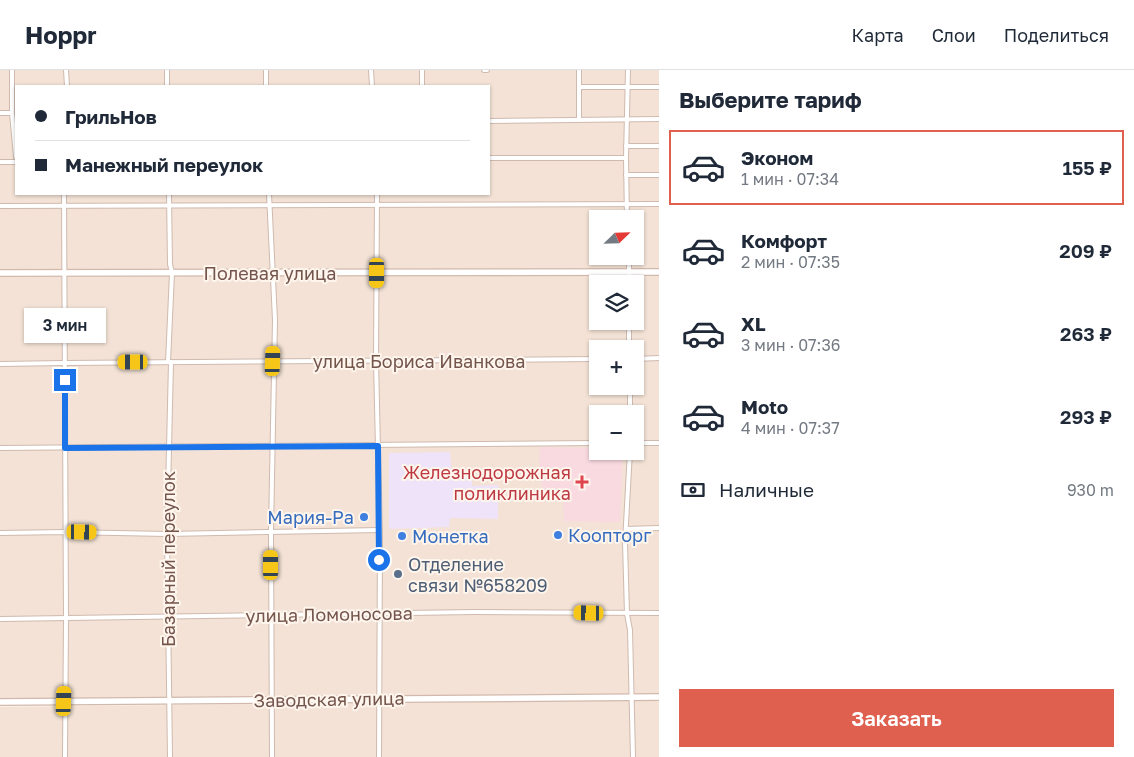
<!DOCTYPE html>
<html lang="ru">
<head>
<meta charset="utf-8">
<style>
	body { margin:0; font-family:"Golos Text",sans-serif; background:#f6f6f7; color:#1f2937; height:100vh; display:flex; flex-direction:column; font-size:19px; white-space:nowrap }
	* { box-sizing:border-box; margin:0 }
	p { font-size:16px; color:#747a83 }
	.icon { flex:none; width:28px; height:28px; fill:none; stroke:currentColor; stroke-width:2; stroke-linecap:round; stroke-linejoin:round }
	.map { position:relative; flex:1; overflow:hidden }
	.sheet { display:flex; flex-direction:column; background:#fff; width:475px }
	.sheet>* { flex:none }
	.guide { position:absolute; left:15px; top:15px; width:475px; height:110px; border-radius:0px; box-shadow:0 1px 4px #0004; display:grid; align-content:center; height:110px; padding:0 20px; background:#fff }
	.needle { width:32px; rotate:67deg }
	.fabs { position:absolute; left:589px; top:140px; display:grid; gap:10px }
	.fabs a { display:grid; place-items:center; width:55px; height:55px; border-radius:0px; background:#fff; box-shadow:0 1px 4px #0004; font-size:25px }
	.end { position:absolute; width:22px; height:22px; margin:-11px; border:6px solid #1a73e8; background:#fff; box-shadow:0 0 0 2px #fff }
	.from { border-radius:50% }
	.bubble { position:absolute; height:35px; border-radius:0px; background:#fff; box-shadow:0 1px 4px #0004; font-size:16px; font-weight:600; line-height:35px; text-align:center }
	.car { position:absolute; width:15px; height:30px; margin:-15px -8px; border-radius:6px; box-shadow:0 0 4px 1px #0007; background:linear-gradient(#f5c518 24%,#345 0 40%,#f5c518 0 76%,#345 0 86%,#f5c518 0) }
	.guide b { display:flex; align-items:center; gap:18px; height:48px; font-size:19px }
	.guide b+b { border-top:1px solid #e0e1e3 }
	.guide i { width:12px; height:12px; background:#1f2937 }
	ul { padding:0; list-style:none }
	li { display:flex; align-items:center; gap:15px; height:75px; margin:0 10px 8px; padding:0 10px; border:2px solid transparent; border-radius:0px }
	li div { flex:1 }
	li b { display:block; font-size:19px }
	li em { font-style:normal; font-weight:600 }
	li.active { border-color:#e06050 }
	li>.icon { width:45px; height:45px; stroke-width:1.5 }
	h2 { padding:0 20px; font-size:22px; line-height:60px }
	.pay { display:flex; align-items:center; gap:12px; height:55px; padding:0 20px; font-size:19px }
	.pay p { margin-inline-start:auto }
	.action { display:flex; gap:10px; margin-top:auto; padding:10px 20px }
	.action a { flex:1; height:58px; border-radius:0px; background:#e06050; color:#fff; font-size:20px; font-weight:600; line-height:58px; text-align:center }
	header { display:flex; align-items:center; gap:30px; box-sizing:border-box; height:70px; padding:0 25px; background:#fff; border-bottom:1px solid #e0e1e3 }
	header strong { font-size:24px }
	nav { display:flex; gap:28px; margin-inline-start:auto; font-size:18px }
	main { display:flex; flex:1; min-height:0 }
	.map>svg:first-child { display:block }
	.residential { fill:#f3e2d5; fill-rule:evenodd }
	.education { fill:#eee3f8 }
	.medical { fill:#f9dae1 }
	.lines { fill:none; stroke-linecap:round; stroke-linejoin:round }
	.street-casing { stroke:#cfbab0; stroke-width:6 }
	.secondary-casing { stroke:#d2b9ad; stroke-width:8 }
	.street { stroke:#fff; stroke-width:4 }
	.secondary { stroke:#fff; stroke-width:5.5 }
	.route { stroke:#1a73e8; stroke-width:6 }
	.health-dot { fill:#e0444e; stroke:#fef5ed; stroke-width:2 }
	.shop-dot { fill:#3f7fe0; stroke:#fef5ed; stroke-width:2 }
	.service-dot { fill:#5c6f8a; stroke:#fef5ed; stroke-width:2 }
	.labels { text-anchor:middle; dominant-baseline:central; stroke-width:4; stroke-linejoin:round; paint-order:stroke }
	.street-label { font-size:18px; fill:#74554c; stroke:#fef5ed }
	.health-label { font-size:18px; fill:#be3a42; stroke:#fef5ed; text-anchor:end }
	.shop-label { font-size:18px; fill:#366cbe; stroke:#fef5ed; text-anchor:start }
	.service-label { font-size:18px; fill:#4e5e75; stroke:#fef5ed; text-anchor:start }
</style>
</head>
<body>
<header>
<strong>Hoppr</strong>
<nav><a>Карта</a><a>Слои</a><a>Поделиться</a></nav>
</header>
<main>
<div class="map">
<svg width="659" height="687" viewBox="0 0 659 687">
	<rect width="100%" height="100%" fill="#fbf1e6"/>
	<g class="residential">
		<path d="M0,0H659V199L0,202ZM16,16H489V124H16ZM598,149H635V186H598Z"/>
		<path d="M659,204V624L0,629V207ZM598,214H635V251H598ZM598,279H635V316H598ZM598,344H635V381H598Z"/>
		<path d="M659,630V687H0V637Z"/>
	</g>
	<path class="education" d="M450,382L452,405H472V416L498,415V449L450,448L449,457L389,459V383Z"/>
	<path class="medical" d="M540,377L597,378L598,381H623L620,452L564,451L563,426L543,425L542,414L536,405L539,399Z"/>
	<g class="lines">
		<defs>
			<g id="street">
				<path d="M12,0V43L16,87"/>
				<path d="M66,0L67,16"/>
				<path d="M167,0V16"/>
				<path d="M266,0V16"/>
				<path d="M371,0L372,16"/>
				<path d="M484,0H487"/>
				<path d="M579,0V50"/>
				<path d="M422,16V0"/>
				<path d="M579,17H659"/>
				<path d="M0,43H12"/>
				<path d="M489,51L659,49"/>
				<path d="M626,76H659"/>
				<path d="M489,88H626"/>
				<path d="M0,92H16"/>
				<path d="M626,105H659"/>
				<path d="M64,124L66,549L65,687"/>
				<path d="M269,124L275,250L271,461L272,687"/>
				<path d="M377,124L376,291L380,467L379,687"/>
				<path d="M0,136L659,134"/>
				<path d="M627,149L626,88L628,0"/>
				<path d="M629,186V214"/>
				<path d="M629,279V251"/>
				<path d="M635,289L659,288"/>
				<path d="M168,292L172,203L170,194L169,124"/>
				<path d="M0,294L65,293L598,289"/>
				<path d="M630,316V344"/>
				<path d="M635,373H659"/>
				<path d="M0,378L598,373"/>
				<path d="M630,381L625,472L627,544L630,560L633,687"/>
				<path d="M626,459L659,458"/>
				<path d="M0,463L65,462L167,464L380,460"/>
				<path d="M0,549L475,542L659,543"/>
				<path d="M170,687L167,464L171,292"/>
			</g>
			<g id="secondary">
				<path d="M0,203L659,202"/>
				<path d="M0,632L659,627"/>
			</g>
		</defs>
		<use href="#street" class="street-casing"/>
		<use href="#secondary" class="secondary-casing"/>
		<use href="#street" class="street"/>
		<use href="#secondary" class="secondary"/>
	</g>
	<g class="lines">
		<path class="route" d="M65,310V378L378,376L379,490"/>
	</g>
	<path class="health-dot" d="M579.5 404.5h5v5h5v5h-5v5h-5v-5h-5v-5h5z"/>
	<g class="shop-dot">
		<circle cx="364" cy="447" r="5"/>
		<circle cx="558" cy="465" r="5"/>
		<circle cx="402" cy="466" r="5"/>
	</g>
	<circle class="service-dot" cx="398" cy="504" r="5"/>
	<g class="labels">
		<g class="street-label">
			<text x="270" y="203">Полевая улица</text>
			<text x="419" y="291">улица Бориса Иванкова</text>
			<text transform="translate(168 489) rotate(-90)">Базарный переулок</text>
			<text transform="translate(329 544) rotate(-1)">улица Ломоносова</text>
			<text transform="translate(329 629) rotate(-1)">Заводская улица</text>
		</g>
		<g class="health-label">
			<text x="571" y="402">Железнодорожная<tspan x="571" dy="21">поликлиника</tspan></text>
		</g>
		<g class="shop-label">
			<text x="354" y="447" text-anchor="end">Мария-Ра</text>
			<text x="568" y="465">Коопторг</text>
			<text x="412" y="466">Монетка</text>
		</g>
		<g class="service-label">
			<text x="408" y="494">Отделение<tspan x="408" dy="21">связи №658209</tspan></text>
		</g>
	</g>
</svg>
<div class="fabs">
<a><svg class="needle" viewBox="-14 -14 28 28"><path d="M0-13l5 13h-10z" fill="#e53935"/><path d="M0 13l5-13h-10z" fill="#747a83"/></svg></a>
<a><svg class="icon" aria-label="layers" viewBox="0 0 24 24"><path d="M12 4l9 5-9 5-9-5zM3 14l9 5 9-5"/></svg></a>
<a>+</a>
<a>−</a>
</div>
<i class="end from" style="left:379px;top:490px"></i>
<i class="end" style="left:65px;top:310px"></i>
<div class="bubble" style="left:24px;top:238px;width:82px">3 мин</div>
<i class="car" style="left:377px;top:203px;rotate:180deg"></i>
<i class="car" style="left:273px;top:291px;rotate:2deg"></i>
<i class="car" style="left:133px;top:292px;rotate:270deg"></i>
<i class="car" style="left:82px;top:462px;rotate:91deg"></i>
<i class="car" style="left:271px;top:495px;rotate:0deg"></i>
<i class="car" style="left:589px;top:543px;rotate:271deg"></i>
<i class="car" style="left:64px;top:631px;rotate:2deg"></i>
<div class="guide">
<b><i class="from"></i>ГрильНов</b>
<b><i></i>Манежный переулок</b>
</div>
</div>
<section class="sheet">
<h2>Выберите тариф</h2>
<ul>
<li class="active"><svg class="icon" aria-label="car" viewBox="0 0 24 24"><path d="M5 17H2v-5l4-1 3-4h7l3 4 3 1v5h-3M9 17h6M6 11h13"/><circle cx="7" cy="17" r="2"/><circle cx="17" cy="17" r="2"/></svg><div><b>Эконом</b><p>1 мин · 07:34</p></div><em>155 ₽</em></li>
<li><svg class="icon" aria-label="car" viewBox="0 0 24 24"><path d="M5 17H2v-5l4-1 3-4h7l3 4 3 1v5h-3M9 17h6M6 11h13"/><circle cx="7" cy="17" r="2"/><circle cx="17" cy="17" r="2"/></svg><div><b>Комфорт</b><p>2 мин · 07:35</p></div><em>209 ₽</em></li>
<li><svg class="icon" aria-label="car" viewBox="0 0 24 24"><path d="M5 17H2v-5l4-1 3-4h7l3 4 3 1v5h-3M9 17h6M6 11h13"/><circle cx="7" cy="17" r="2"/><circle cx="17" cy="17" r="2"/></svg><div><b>XL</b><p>3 мин · 07:36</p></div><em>263 ₽</em></li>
<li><svg class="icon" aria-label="car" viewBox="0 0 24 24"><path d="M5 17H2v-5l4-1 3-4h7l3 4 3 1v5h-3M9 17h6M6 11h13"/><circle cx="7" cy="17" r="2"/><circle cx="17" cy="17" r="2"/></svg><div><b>Moto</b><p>4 мин · 07:37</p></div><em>293 ₽</em></li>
</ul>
<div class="pay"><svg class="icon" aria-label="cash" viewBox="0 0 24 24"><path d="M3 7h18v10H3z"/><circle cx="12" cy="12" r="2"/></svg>Наличные<p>930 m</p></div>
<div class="action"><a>Заказать</a></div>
</section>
</main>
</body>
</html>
